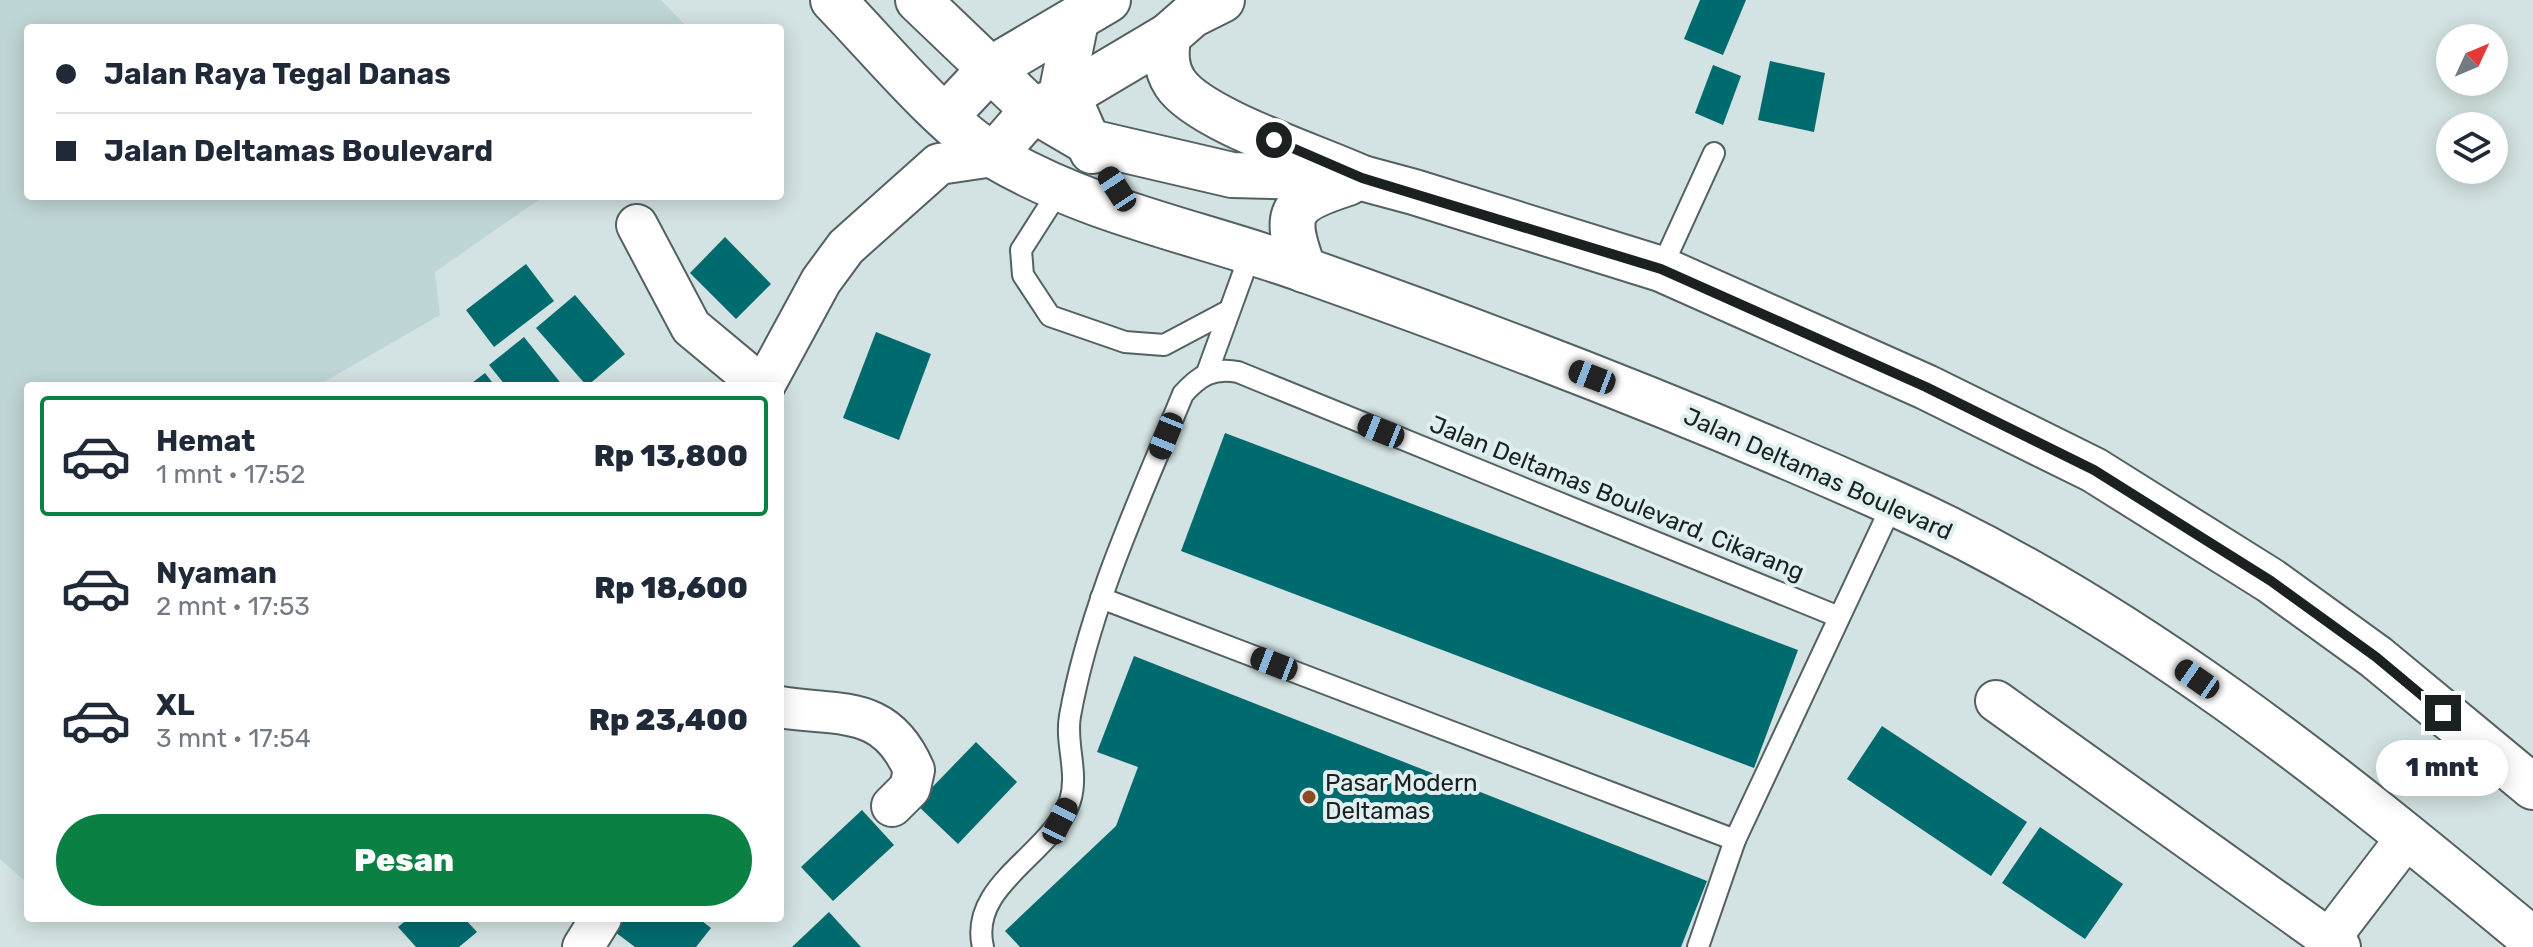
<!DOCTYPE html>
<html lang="id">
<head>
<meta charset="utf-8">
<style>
	body { margin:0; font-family:Rubik,sans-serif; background:#f2f2f3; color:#1f2937; height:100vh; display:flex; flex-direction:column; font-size:30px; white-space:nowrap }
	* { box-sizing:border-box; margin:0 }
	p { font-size:26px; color:#747a83 }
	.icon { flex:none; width:44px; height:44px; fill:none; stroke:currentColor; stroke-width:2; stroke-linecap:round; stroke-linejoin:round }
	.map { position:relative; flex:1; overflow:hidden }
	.drawer { position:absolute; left:24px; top:382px; width:760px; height:540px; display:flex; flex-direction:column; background:#fff; border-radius:8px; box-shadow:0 4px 20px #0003 }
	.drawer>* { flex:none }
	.hud { position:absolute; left:24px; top:24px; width:760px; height:176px; border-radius:8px; box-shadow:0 4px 20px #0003; display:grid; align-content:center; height:176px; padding:0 32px; background:#fff }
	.needle { width:52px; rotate:46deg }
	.controls { position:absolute; left:2436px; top:24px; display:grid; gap:16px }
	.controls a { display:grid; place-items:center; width:72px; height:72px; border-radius:50%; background:#fff; box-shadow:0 4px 20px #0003; font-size:40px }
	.end { position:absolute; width:36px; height:36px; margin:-18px; border:10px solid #1b2020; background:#fff; box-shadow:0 0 0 4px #fff }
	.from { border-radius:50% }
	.bubble { position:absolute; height:56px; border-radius:28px; background:#fff; box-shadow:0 4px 20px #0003; font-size:26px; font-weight:800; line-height:56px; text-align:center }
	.car { position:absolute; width:24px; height:48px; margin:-24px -12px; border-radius:10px; box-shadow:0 0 6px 2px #0007; background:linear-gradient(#222 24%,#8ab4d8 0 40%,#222 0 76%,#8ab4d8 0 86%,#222 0) }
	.hud b { display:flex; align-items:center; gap:28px; height:76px; font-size:30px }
	.hud b+b { border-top:2px solid #e0e1e3 }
	.hud i { width:20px; height:20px; background:#1f2937 }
	ul { padding:14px 0 0; list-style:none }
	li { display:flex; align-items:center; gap:24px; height:120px; margin:0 16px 12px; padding:0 16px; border:4px solid transparent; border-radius:8px }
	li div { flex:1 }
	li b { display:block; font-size:30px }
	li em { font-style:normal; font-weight:800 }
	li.on { border-color:#0b8043 }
	li>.icon { width:72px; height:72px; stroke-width:1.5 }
	.action { display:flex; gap:16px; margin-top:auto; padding:16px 32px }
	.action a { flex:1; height:92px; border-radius:48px; background:#0b8043; color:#fff; font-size:32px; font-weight:800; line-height:92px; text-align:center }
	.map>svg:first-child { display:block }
	.built { fill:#bfd6d7 }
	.building { fill:#006b6f }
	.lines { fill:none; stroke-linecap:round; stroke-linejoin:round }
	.service-casing { stroke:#546162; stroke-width:24 }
	.minor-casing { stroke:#546162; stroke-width:44 }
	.tertiary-casing { stroke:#546162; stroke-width:48 }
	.secondary-casing { stroke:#546162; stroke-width:48 }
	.service { stroke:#fff; stroke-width:20 }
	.minor { stroke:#fff; stroke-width:40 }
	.tertiary { stroke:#fff; stroke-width:44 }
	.secondary { stroke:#fff; stroke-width:44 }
	.route { stroke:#1b2020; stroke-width:10 }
	.poi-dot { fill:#8f4b20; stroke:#e0efef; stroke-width:3 }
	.labels { text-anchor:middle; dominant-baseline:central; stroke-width:8; stroke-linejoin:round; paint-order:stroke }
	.street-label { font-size:24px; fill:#1b2020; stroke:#e0efef }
	.poi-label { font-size:24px; fill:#1b2020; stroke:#e0efef; text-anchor:start }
</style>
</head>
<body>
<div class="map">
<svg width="2533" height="947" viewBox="0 0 2533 947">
	<rect width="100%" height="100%" fill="#d3e2e2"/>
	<path class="built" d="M0,0H661L688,28H28V196H544L435,272L440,315L317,386H28V884L0,859Z"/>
	<g class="building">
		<path d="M1700,0H1746L1723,55L1684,39Z"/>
		<path d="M1770,61L1825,73L1814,132L1758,120Z"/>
		<path d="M1713,65L1741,76L1723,125L1695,113Z"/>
		<path d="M725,237L771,284L736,319L690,273Z"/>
		<path d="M526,264L554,301L494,347L466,310Z"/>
		<path d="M575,295L625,354L587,386L536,328Z"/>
		<path d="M876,332L931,354L899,440L843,418Z"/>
		<path d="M524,337L563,386H506L489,365Z"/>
		<path d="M485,373L495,386H468Z"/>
		<path d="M1225,433L1798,650L1754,768L1181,551Z"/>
		<path d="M1134,656L1707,881L1681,947H1020L1005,931L1116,826L1138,767L1097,752Z"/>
		<path d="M1882,726L2027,822L1991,876L1847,779Z"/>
		<path d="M976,742L1017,782L958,844L916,804Z"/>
		<path d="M862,810L894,845L833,901L801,867Z"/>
		<path d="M2040,827L2123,884L2085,939L2002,883Z"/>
		<path d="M829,912L861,947H792Z"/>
		<path d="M409,918H464L477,932L459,947H416L398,927Z"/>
		<path d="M613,918H698L711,928L696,947H635L607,926Z"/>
	</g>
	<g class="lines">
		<defs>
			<g id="service">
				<path d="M1060,189L1021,250L1023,275L1050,316L1125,342L1164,345L1228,311"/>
				<path d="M1661,269L1714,153"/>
				<path d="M1207,373L1251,252"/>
				<path d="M1101,598L1735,840"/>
				<path d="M983,947C968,884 1053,854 1070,801C1079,772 1065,744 1070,716C1090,604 1140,499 1183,394C1199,376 1213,367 1238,372L1839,617"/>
				<path d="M1698,947L1735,840L1893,503"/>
			</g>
			<g id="minor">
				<path d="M637,225L691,327L762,386"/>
				<path d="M764,386L821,281L846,247L939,164L993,156"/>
				<path d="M1996,701L2340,947"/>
				<path d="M780,707C839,717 885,703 914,770L910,788L892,806"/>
				<path d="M2330,938L2408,836"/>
				<path d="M583,947L601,918"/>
			</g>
			<g id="tertiary">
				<path d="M1222,0L1192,15L1168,36C1166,53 1165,68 1175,83C1199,120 1317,157 1362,178"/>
				<path d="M946,116L989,70L1108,0"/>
				<path d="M993,156L1033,110L1067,96L1168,36"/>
			</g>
			<g id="secondary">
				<path d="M833,0C878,46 943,126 996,157C1089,212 1201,233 1302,269C1500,339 1699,416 1891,502C2129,608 2334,774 2533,940"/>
				<path d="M918,0L1033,110L1086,141L1232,175L1362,178L1414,192L1661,269L1926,387L2094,470L2271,581L2376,657L2533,787"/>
				<path d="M1076,21L1063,85L1092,151"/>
				<path d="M1304,270C1282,211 1289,202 1348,183"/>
			</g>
		</defs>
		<use href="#service" class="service-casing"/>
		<use href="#minor" class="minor-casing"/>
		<use href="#tertiary" class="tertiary-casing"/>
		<use href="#secondary" class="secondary-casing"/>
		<use href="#service" class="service"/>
		<use href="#minor" class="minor"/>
		<use href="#tertiary" class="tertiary"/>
		<use href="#secondary" class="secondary"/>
	</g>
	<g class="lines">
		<path class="route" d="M1274,140L1362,178L1661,269L1926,387L2094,470L2271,581L2376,657L2443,713"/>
	</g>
	<circle class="poi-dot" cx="1309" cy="797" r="8"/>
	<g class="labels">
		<g class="street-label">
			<text transform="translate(1818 474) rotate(24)">Jalan Deltamas Boulevard</text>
			<text transform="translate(1617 498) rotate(22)">Jalan Deltamas Boulevard, Cikarang</text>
		</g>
		<g class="poi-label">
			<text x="1325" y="783">Pasar Modern<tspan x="1325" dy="28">Deltamas</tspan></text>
		</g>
	</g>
</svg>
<div class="controls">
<a><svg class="needle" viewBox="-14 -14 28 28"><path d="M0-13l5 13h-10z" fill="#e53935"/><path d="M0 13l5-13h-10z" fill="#747a83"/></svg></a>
<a><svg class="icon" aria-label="layers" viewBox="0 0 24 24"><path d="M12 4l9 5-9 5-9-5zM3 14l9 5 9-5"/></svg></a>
</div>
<i class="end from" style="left:1274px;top:140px"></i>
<i class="end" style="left:2443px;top:713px"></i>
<div class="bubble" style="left:2376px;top:740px;width:132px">1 mnt</div>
<i class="car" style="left:1117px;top:189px;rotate:327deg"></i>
<i class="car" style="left:1592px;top:377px;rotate:291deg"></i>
<i class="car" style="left:1381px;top:431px;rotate:292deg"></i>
<i class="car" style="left:1166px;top:436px;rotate:202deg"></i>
<i class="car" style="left:1274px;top:664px;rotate:291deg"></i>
<i class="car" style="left:2197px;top:679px;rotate:305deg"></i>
<i class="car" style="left:1060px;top:821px;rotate:26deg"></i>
<div class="hud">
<b><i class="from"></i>Jalan Raya Tegal Danas</b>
<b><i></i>Jalan Deltamas Boulevard</b>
</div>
<section class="drawer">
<ul>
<li class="on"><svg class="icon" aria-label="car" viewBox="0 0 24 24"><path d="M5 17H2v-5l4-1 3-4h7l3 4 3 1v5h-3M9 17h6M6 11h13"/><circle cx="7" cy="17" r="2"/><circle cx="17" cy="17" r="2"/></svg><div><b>Hemat</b><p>1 mnt · 17:52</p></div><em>Rp 13,800</em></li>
<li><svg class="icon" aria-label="car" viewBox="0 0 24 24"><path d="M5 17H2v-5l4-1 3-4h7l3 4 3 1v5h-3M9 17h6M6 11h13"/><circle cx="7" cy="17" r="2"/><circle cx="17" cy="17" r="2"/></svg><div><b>Nyaman</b><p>2 mnt · 17:53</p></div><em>Rp 18,600</em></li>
<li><svg class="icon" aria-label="car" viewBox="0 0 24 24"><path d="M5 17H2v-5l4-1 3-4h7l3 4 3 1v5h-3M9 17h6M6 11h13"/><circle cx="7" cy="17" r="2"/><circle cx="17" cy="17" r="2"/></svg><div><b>XL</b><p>3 mnt · 17:54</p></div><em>Rp 23,400</em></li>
</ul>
<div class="action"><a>Pesan</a></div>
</section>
</div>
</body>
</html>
